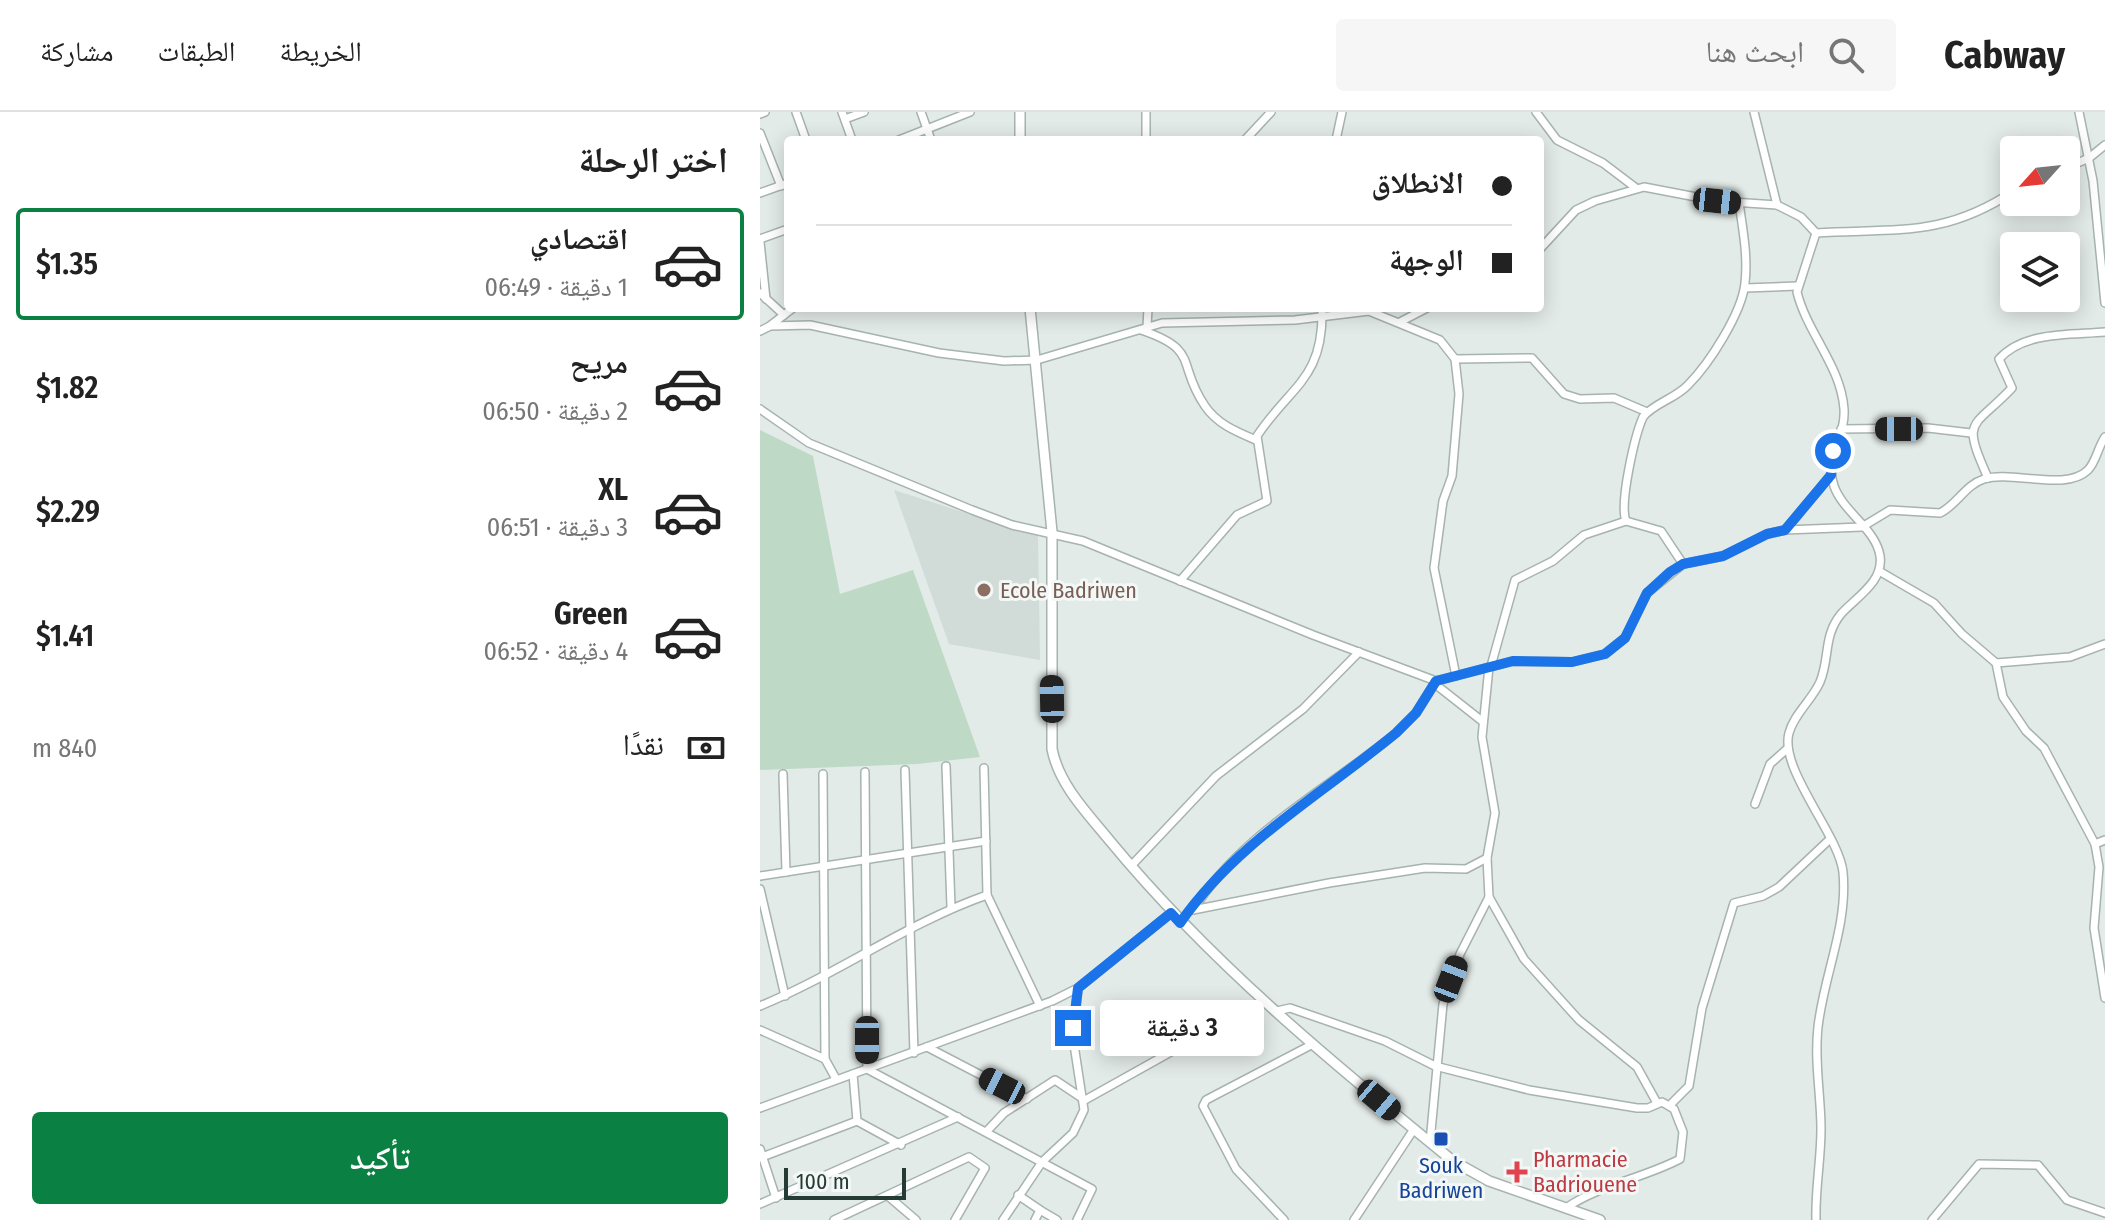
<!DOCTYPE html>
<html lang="ar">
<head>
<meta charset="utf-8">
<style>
	body { margin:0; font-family:"Fira Sans Condensed","Noto Naskh Arabic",sans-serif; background:#f6f6f6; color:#222; direction:rtl; height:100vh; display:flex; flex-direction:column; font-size:30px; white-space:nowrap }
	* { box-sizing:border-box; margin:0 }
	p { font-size:26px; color:#767676 }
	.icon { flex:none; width:44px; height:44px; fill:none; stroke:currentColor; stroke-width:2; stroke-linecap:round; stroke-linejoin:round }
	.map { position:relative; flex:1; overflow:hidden; direction:ltr }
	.details { display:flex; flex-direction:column; background:#fff; width:760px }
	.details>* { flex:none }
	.guide { position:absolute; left:24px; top:24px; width:760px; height:176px; border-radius:8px; box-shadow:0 4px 20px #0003; direction:rtl; display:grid; align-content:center; height:176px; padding:0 32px; background:#fff }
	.needle { width:52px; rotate:243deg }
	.controls { position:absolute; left:1240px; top:24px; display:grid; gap:16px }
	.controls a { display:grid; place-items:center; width:80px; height:80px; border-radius:8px; background:#fff; box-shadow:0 4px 20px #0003; font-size:40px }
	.scale { position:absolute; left:24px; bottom:20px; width:122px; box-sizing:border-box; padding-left:8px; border:4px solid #253b35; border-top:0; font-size:22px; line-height:28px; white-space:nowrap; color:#253b35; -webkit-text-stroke:6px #f3f8f6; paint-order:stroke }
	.end { position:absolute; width:36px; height:36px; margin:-18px; border:10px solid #1a73e8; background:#fff; box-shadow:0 0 0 4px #fff }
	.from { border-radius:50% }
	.bubble { position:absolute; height:56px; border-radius:8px; background:#fff; box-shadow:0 4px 20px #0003; font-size:26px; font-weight:600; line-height:56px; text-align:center; direction:rtl }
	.car { position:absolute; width:24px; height:48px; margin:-24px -12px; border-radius:10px; box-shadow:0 0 6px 2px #0007; background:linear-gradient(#222 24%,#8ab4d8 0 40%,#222 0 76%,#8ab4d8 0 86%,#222 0) }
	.guide b { display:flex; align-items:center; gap:28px; height:76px; font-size:30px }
	.guide b+b { border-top:2px solid #e0e0e0 }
	.guide i { width:20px; height:20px; background:#222 }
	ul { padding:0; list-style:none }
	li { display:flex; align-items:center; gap:24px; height:112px; margin:0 16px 12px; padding:0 16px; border:4px solid transparent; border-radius:8px }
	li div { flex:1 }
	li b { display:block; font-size:30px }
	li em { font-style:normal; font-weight:600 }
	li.current { border-color:#0b8043 }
	li>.icon { width:72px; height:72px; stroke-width:1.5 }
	h2 { padding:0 32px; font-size:36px; line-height:96px }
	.pay { display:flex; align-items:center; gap:20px; height:88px; padding:0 32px; font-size:30px }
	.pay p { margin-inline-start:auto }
	.action { display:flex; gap:16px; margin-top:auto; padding:16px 32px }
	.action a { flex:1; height:92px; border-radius:8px; background:#0b8043; color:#fff; font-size:32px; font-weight:600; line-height:92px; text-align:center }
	header { display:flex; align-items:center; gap:48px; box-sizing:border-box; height:112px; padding:0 40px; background:#fff; border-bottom:2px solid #e0e0e0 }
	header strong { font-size:38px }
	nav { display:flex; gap:44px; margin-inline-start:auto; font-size:28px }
	.search { width:560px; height:72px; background:#f6f6f6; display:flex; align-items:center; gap:20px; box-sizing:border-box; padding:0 28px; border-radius:8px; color:#767676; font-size:30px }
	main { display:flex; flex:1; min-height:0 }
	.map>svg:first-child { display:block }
	.built { fill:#d1dbd7 }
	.green { fill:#bedac6 }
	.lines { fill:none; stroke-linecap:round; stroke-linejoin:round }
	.minor-casing { stroke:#a6b3af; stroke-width:10 }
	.tertiary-casing { stroke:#a6b3af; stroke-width:12 }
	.minor { stroke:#fff; stroke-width:7 }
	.tertiary { stroke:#fff; stroke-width:9 }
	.route { stroke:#1a73e8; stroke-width:10 }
	.education-dot { fill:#8d6e63; stroke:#f3f8f6; stroke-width:3 }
	.transit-dot { fill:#1a4fb4; stroke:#f3f8f6; stroke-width:3 }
	.health-dot { fill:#e0444e; stroke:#f3f8f6; stroke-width:3 }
	.labels { text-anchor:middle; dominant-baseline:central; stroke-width:6; stroke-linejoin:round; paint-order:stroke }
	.education-label { font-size:22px; fill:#785e54; stroke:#f3f8f6; text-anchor:start }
	.health-label { font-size:22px; fill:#be3a42; stroke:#f3f8f6; text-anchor:start }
	.transit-label { font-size:22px; fill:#164399; stroke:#f3f8f6 }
</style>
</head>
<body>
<header>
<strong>Cabway</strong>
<div class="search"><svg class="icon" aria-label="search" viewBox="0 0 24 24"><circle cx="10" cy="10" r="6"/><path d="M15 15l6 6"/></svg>ابحث هنا</div>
<nav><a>الخريطة</a><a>الطبقات</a><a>مشاركة</a></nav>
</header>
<main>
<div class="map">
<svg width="1345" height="1108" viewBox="0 0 1345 1108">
	<rect width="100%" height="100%" fill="#e3ebe8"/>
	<path class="built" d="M134,378L278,424L280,548L189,532Z"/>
	<path class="green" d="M0,318L53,344L80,482L153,458L220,645L157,652L0,658Z"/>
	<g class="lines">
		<defs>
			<g id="minor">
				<path d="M36,0L46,28"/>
				<path d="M82,0L92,28"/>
				<path d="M161,0L171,28"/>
				<path d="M776,0L797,28L843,51L876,76"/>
				<path d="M994,0L1017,93"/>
				<path d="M1319,0L1333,69L1345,191"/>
				<path d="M0,2L5,0"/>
				<path d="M85,7L104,0"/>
				<path d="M0,21L21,74"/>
				<path d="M139,28L210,0"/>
				<path d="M386,28V0"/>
				<path d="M485,28L511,0"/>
				<path d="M576,28L582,0"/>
				<path d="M1306,56L1329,46L1345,33"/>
				<path d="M0,81L28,71"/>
				<path d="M1056,121L1037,180C1047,221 1081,254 1084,297C1086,325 1064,345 1074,374C1083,400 1116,417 1120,444C1124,470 1095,486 1081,502C1063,524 1070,546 1060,570C1052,588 1034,602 1029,621C1019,657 1079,723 1083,760C1088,814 1064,862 1058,915C1054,950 1061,983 1061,1017C1061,1048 1055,1078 1056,1108"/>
				<path d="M0,127L28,117"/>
				<path d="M0,130L6,187"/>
				<path d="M780,137L816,98L835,89L884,75L957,89L1017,93L1041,105L1056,121C1136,116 1183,126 1254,79"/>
				<path d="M985,176L1037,174"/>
				<path d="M0,181L24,203"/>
				<path d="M640,210L667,196"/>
				<path d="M11,213L33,196"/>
				<path d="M387,215L388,196"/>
				<path d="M381,218C441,238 416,252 445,294C457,312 477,320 496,328"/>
				<path d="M0,219L10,214L50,213L179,241L244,249L277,248L402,211L535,208L609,199L680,228L695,247L699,282L692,364L683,389L674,456L696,564"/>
				<path d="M695,247L772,246L804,282L820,287L854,286L887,300"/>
				<path d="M0,297L49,331L212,398L252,413L323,429L553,523L676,569L753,549L812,550L845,542L865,526L887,481L923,452L901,419L866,409C859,391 875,323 883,305C894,291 915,287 928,273C949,252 982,201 985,171C988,145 983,118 979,91"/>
				<path d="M1081,317L1168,316L1211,321"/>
				<path d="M1228,366C1201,305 1212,318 1252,276L1239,247C1264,219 1311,223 1345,220"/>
				<path d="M1025,418L1071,363"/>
				<path d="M923,452L963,444L1007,422L1025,418L1102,415L1130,398L1180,401C1197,393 1205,373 1224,367C1251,358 1306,380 1328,358C1336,350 1338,335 1345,325"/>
				<path d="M1119,459L1174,491L1202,522L1236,551L1310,545L1345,532"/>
				<path d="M420,469L477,403L507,389L497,324C531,273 564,267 562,196"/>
				<path d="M1236,551L1243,585L1266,619L1284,636L1335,732"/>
				<path d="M731,554L755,468L793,449L824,423L866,409"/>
				<path d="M676,569L656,601L636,621C567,678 482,721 433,798L569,771L665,756L706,757L727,746"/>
				<path d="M675,572L722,609"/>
				<path d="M186,654L191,795"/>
				<path d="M224,656L227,783L280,894"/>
				<path d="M145,658L154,941"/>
				<path d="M105,660L107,957L332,1077L317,1108"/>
				<path d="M23,662L26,760"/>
				<path d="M63,662L65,947"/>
				<path d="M995,692L1010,652L1028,636"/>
				<path d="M1345,728L1335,732L1339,755L1334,816L1345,886"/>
				<path d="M371,754L456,664L543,597L599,540"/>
				<path d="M0,764L226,729"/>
				<path d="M0,777L25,884"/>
				<path d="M729,785L764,847L819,908L877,955L897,991"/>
				<path d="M0,894C78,862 147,811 227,783"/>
				<path d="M517,899L530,896L625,929L675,954L769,978L877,996H888L902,990L914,997L923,1020L920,1047C884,1066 839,1073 806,1096"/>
				<path d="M0,918L65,947L76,967"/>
				<path d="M167,935L267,987"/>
				<path d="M93,962L97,1009L141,1033"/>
				<path d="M910,993L929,974L942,896L974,791L1003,784L1019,775L1069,728"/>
				<path d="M0,996L292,889L318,876L411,801"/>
				<path d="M227,1019L244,1001L295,968L325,988L502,889"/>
				<path d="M670,1030L683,892L700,842L729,785L727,746L735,701L722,625L729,555"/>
				<path d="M0,1037L16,1086"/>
				<path d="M2,1045L97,1009"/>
				<path d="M258,1083L280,1098L275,1108"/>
				<path d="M128,1084L156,1108"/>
				<path d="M0,1092L198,1005"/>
				<path d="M280,1098L297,1108"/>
				<path d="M74,1108L209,1045L225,1056L195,1108"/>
				<path d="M243,1108L282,1050L313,1021L324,998L313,926L318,876"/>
				<path d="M524,1108L476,1057L443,994L446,988L553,932"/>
				<path d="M594,1108L654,1017"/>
				<path d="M1172,1108L1219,1052L1278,1053L1307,1088L1345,1101"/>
			</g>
			<g id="tertiary">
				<path d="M260,28V0"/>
				<path d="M270,196L292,420V637C299,673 328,702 350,729C450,850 571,950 693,1049L729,1069L840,1108"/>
			</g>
		</defs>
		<use href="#minor" class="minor-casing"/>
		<use href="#tertiary" class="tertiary-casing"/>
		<use href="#minor" class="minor"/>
		<use href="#tertiary" class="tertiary"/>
	</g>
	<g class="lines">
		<path class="route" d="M313,916L318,876L411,801L420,811C477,730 561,683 636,621L656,601L676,569L753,549L812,550L845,542L865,526L887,481L910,460L923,452L963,444L1007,422L1025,418L1071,363L1073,339"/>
	</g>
	<circle class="education-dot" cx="224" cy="478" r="8"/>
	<rect class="transit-dot" x="673" y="1019" width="16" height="16" rx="4"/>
	<path class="health-dot" d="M753 1048h8v8h8v8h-8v8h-8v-8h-8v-8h8z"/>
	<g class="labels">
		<g class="education-label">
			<text x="240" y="478">Ecole Badriwen</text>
		</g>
		<g class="health-label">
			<text x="773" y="1047">Pharmacie<tspan x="773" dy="25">Badriouene</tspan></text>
		</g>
		<g class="transit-label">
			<text x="681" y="1053">Souk<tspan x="681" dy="25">Badriwen</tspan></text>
		</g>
	</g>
</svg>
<div class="controls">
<a><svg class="needle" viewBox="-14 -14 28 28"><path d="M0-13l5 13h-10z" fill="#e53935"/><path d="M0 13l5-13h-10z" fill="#767676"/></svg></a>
<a><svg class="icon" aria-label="layers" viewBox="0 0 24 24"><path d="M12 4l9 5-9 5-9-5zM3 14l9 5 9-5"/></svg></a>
</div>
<div class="scale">100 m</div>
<i class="end from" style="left:1073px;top:339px"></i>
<i class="end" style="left:313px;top:916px"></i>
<div class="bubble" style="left:340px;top:888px;width:164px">3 دقيقة</div>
<i class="car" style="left:957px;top:89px;rotate:96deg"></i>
<i class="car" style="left:1139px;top:317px;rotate:270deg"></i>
<i class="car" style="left:292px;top:587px;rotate:359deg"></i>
<i class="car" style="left:691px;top:867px;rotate:21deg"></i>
<i class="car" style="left:107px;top:928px;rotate:180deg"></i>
<i class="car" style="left:242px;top:974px;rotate:297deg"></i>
<i class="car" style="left:619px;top:988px;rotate:130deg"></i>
<div class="guide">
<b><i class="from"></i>الانطلاق</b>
<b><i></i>الوجهة</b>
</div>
</div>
<section class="details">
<h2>اختر الرحلة</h2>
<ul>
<li class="current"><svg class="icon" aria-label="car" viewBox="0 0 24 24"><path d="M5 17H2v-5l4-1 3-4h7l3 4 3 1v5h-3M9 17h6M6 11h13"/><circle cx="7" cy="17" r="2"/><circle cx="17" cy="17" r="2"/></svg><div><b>اقتصادي</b><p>1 دقيقة · 06:49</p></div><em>$1.35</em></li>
<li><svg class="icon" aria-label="car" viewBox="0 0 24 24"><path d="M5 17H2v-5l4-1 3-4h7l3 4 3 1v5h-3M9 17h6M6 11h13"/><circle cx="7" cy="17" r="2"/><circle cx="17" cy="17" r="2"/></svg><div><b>مريح</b><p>2 دقيقة · 06:50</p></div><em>$1.82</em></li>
<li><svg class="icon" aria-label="car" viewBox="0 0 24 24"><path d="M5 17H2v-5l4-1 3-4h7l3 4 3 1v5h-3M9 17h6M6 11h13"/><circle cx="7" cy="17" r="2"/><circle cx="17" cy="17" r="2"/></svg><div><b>XL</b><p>3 دقيقة · 06:51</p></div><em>$2.29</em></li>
<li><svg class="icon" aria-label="car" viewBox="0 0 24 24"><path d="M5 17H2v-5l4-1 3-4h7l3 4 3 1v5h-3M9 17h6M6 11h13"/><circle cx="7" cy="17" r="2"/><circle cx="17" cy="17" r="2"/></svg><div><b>Green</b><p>4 دقيقة · 06:52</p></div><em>$1.41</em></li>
</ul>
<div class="pay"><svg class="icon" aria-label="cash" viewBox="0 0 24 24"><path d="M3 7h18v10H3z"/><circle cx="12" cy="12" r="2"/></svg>نقدًا<p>840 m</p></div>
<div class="action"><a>تأكيد</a></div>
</section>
</main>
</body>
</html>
